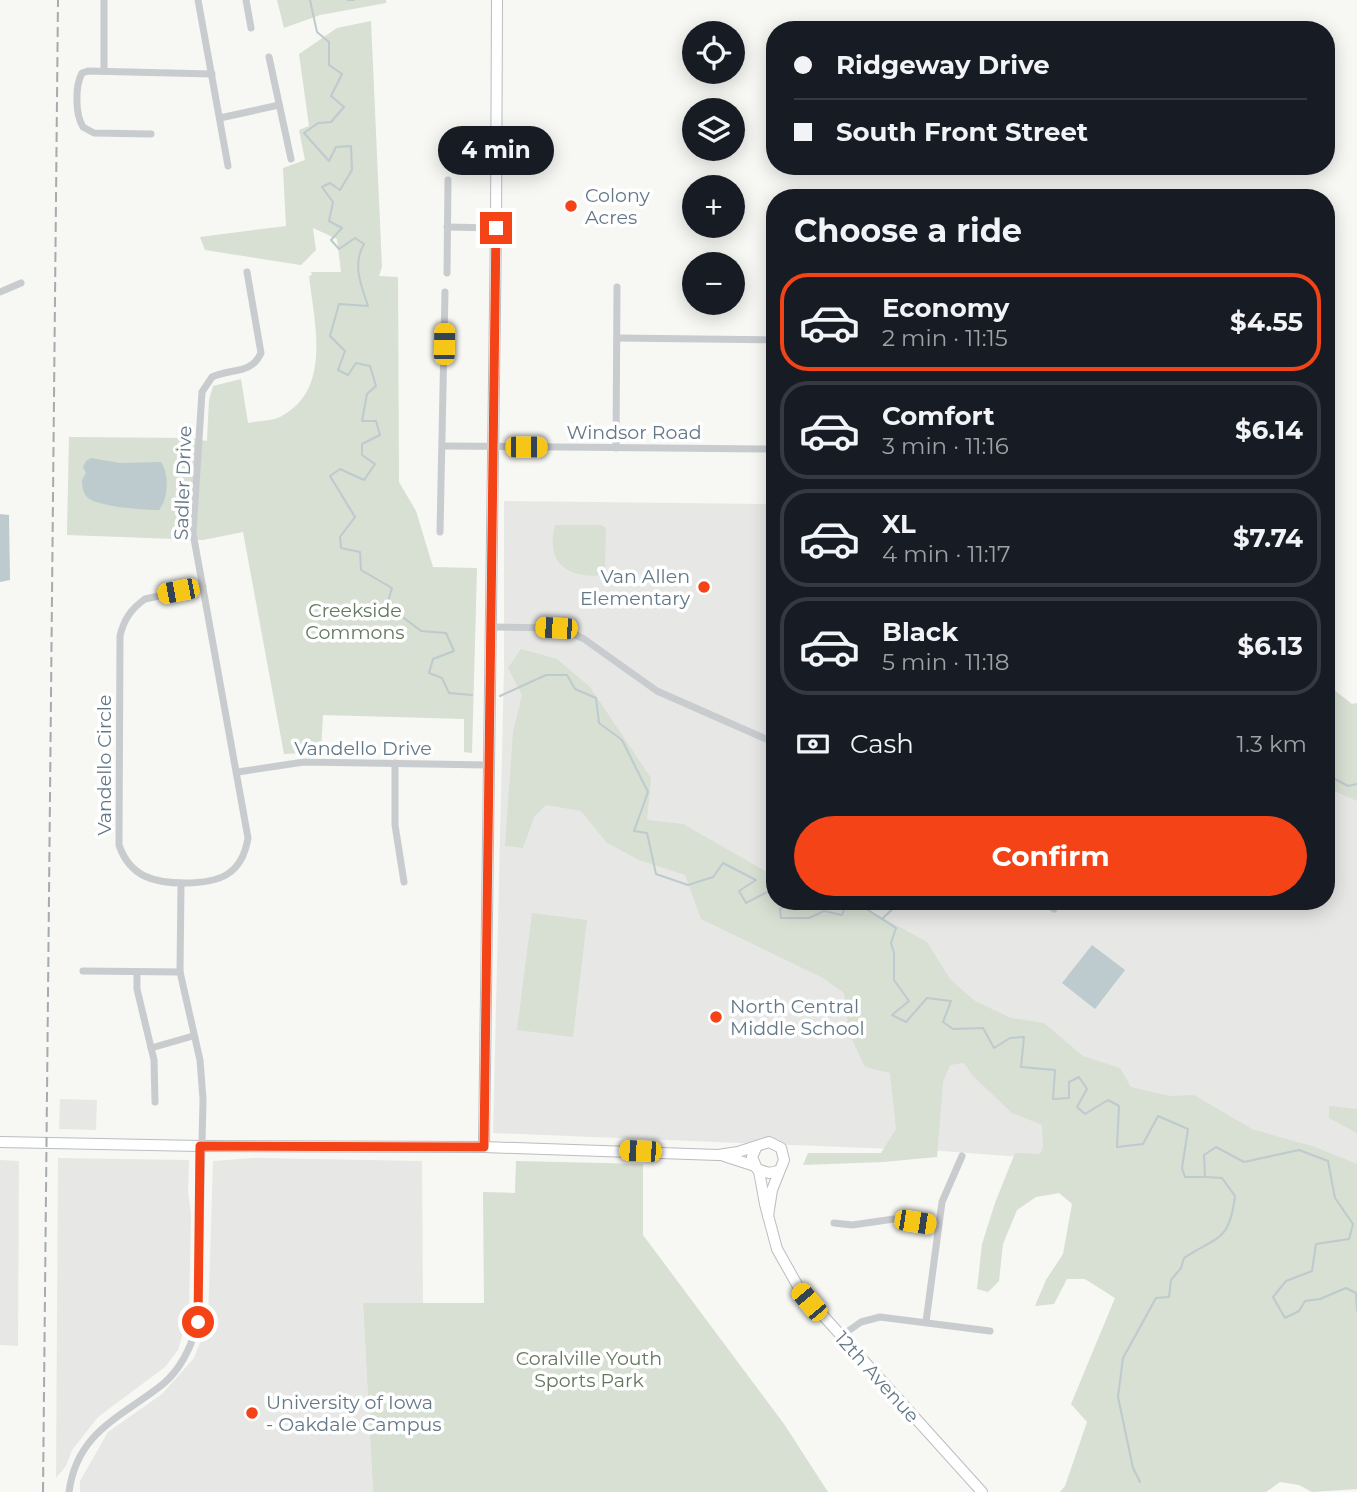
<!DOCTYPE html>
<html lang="en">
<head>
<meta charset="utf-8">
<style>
	body { margin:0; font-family:Montserrat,sans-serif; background:#20242c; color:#f1f3f6; height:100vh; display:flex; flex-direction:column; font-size:26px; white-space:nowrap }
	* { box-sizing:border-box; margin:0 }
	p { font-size:23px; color:#9ea1a6 }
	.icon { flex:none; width:38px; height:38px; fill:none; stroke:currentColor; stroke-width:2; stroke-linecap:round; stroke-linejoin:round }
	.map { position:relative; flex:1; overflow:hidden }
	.drawer { position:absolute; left:766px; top:189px; width:569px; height:721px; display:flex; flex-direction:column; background:#171b24; border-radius:28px; box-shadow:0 4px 18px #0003 }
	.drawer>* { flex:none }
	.banner { position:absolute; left:766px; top:21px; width:569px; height:154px; border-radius:28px; box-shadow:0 4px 18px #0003; display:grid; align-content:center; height:154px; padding:0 28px; background:#171b24 }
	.buttons { position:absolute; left:682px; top:21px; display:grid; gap:14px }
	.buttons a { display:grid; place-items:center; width:63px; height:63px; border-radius:50%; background:#171b24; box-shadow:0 4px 18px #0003; font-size:35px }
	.end { position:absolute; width:32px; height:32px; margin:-16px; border:9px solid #f34317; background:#fff; box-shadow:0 0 0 4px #fff }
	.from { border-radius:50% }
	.bubble { position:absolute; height:49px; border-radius:24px; background:#171b24; box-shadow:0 4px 18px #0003; font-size:23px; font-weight:700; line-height:49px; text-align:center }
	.car { position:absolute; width:21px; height:42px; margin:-21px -10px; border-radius:9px; box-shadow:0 0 5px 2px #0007; background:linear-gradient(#f5c518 24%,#345 0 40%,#f5c518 0 76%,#345 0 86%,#f5c518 0) }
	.banner b { display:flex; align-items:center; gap:24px; height:66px; font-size:26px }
	.banner b+b { border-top:2px solid #363941 }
	.banner i { width:18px; height:18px; background:#f1f3f6 }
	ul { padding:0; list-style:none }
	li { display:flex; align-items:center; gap:21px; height:98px; margin:0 14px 10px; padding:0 14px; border:4px solid #363941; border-radius:28px }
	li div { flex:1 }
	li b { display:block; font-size:26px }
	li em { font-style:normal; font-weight:700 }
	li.on { border-color:#f34317 }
	li>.icon { width:63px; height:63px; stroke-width:1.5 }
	h2 { padding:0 28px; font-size:32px; line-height:84px }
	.pay { display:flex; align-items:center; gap:18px; height:77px; padding:0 28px; font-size:26px }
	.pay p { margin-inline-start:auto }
	.primary-button { display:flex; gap:14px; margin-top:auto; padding:14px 28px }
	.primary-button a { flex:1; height:80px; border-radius:42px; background:#f34317; color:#fff; font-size:28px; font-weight:700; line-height:80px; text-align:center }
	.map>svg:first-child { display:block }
	.built { fill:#e7e8e6 }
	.green { fill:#d8dfd3 }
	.water { fill:#bdcace }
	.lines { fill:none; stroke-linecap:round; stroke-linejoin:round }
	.stream { stroke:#bdcace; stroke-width:2 }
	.secondary-casing { stroke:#b8bec2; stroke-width:12 }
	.street { stroke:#c9cccf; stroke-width:7 }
	.secondary { stroke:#fff; stroke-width:10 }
	.rail { stroke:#a4abb1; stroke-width:2; stroke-dasharray:10 5; stroke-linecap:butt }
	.route { stroke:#f34317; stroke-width:9 }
	.poi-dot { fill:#f34317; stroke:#fff; stroke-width:2.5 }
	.labels { text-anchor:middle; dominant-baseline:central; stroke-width:7; stroke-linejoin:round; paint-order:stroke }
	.poi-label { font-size:19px; fill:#637887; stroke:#fff; text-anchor:start }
	.street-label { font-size:19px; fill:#637887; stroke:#fff }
	.park-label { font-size:19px; fill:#64785e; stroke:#fff }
</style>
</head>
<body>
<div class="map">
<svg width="1357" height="1492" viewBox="0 0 1357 1492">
	<rect width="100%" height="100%" fill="#f7f7f3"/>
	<g class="built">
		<path d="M504,501L775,504V901H1326L1327,708L1357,707V1166L1196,1170L941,1151L493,1133L504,669Z"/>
		<path d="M60,1099L97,1100L96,1130L59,1129Z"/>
		<path d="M58,1158L189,1160L188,1192L191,1214L189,1312L178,1350L165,1367L98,1417L72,1450L66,1466L56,1478Z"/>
		<path d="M254,1158L422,1161L423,1303L363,1304L373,1492H80V1481L108,1432L162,1394L194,1358L208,1322L213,1161Z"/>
		<path d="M0,1160L19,1161L18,1346L0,1345Z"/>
	</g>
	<g class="green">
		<path d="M277,0H386V3L320,15L284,28Z"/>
		<path d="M371,21L382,267L379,276L398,277L399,482L416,511L433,567L477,568L472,753L464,752V719L323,715L321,752L284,754L243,532L203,540L67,535L69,437L189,438L207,441L209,400L213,386L241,379L248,423C258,421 271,421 280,417C333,390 314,322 309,276L312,275L311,272H341L337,239L313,228L316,250L301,265L205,250L200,237L286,226L283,168L305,160L299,130L309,126L299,54L337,28Z"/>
		<path d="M555,525H601L606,528L605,575C568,579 545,564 555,525Z"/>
		<path d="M521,649L557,659L590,687L651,778L647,820L683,824L767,872L775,874V901H852L927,942L950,979L975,1001L1011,1018L1044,1023L1083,1056L1120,1068L1131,1087L1170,1096L1194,1095L1252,1129L1315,1147L1357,1164V1489L1312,1492L1299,1485L1280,1482L1266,1492H1060L1065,1486L1087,1422L1071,1404L1115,1298L1085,1279H1067L1054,1304L1035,1306L1046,1280L1063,1254L1072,1204L1059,1193L1036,1197L1017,1210L1003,1244L999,1281L988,1292L977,1289L982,1244L995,1203L1015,1153L1040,1154L1043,1147L1042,1125L1012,1113L972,1075L964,1063L950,1065L943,1082L937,1157L883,1162L803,1165L808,1153H881L896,1129L890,1073L865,1067L849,1033L844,993L823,978L701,919L685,875L639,860L607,843L581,811L546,805L534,817L523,848L505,846L513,732L522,695L508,668Z"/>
		<path d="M1334,690L1352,704L1357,703V801L1327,788V692Z"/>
		<path d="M532,913L587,920L573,1037L517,1030Z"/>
		<path d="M1329,1106L1357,1109V1133L1329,1118Z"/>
		<path d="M516,1161L643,1164V1235L784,1424L828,1492H373L363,1303H484L483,1192L515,1193Z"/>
	</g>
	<g class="water">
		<path d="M91,458L120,463L161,462C169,474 169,498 159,510C145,510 94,507 86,496C83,492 82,485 82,480L86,473L83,467L86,461Z"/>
		<path d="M0,514L9,515L10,580L0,582Z"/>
		<path d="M1092,945L1125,970L1095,1009L1062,983Z"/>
	</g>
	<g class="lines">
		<g class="stream">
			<path d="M310,0L317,32L329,42V65L342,74L331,96L344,107L331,122L318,123L304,133L329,161L336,147L351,146L352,170L340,190L330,183L322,187L333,202L329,221L342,228L331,240L339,249L355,238L364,244C352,265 361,285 368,306L339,304L330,336L345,351L338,370L348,375L356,363L370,366L376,386L367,394L362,421H376L380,435L362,444V455L375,464L364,480L340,469L330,476L355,517L340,537L341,548L360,552L361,570L392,588L387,605L421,631L446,633L454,651L433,659L429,673L442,678L449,693L472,695"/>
			<path d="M348,0H354"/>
			<path d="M500,696L546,675H567L575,689L596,698L599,723L622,740L648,792L634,831L647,833L656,874L688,885L713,877L723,863L756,880L739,891L746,903L775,888"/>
			<path d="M1326,771L1330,772L1333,778L1348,786L1357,784"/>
			<path d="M791,901L780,909L781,918H809L824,911L842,915L846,905L854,901"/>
			<path d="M854,901L896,928L891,943L894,953V980L909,1001L892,1015L906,1022L927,998L951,1001L943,1022L953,1029L983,1028L994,1048L1010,1038L1024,1037L1021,1067L1055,1070L1053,1099L1069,1098V1082L1079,1077L1087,1089L1077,1107L1085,1114L1108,1100L1119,1106L1117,1147L1143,1144L1158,1116L1188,1129L1182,1168L1185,1177H1205L1204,1155L1216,1147L1244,1162L1299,1150L1328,1161L1335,1198L1353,1224L1349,1239L1316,1244L1312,1271L1286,1281L1273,1297L1285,1318L1299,1311L1305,1301L1320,1299L1346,1288L1356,1293L1357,1311"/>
			<path d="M882,919L901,901"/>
			<path d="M1140,1482L1133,1468L1118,1397L1123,1358L1156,1298L1169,1297L1171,1280L1181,1268L1184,1258C1218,1235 1229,1243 1235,1196L1222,1178L1207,1177"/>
		</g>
		<defs>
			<g id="secondary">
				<path d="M0,1142L200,1146L484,1147L718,1155L738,1152L769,1142L781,1148L784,1160L772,1190L768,1216"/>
				<path d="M484,1147L496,228L497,0"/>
				<path d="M756,1148L752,1157L757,1169L769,1173L778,1171"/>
				<path d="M724,1156L755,1166"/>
				<path d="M759,1171L765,1204L777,1249L800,1290L982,1492"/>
			</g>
		</defs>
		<use href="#secondary" class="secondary-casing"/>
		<g class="street">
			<path d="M104,0V71"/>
			<path d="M198,0L228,166"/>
			<path d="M246,0L251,28"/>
			<path d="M269,57L291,159"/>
			<path d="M220,118L279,105"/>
			<path d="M151,134L94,133L83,127C75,114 75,86 82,73L88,71L212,74"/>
			<path d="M447,227L496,228"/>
			<path d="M447,273L448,180"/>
			<path d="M0,292L21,283"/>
			<path d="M617,338L775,340"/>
			<path d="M443,446L775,449"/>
			<path d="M616,448L617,287"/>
			<path d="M440,532L445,292"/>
			<path d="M203,586L145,599C131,609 124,619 120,636L119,845C130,877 154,883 185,883C219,883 242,875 248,838L193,533L202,392L212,377C231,368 251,375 261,353L247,272"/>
			<path d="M492,627L557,628L570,632L584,639L657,691L775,743"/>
			<path d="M395,763V825L404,882"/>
			<path d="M238,772L304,762L489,765"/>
			<path d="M1044,901L1054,909"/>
			<path d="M83,971L180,972"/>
			<path d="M137,972V989L154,1060L155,1102"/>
			<path d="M151,1048L193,1036"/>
			<path d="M834,1223L852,1225L894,1219L938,1225"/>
			<path d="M926,1322L942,1202L962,1156"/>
			<path d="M841,1336L861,1322L880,1317L990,1331"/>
			<path d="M69,1492C77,1431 122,1417 163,1384C182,1368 192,1345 198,1322L203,1099L200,1060L180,972L181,883"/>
		</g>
		<use href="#secondary" class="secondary"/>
		<path class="rail" d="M43,1492L58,0"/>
	</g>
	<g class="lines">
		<path class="route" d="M198,1322L200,1146L484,1147L496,228"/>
	</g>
	<g class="poi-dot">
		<circle cx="571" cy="206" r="7"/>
		<circle cx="704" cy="587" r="7"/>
		<circle cx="716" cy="1017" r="7"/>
		<circle cx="252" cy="1413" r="7"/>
	</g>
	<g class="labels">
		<g class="poi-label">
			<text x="585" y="195">Colony<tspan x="585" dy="22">Acres</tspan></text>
			<text x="690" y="576" text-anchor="end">Van Allen<tspan x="690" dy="22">Elementary</tspan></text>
			<text x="730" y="1006">North Central<tspan x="730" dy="22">Middle School</tspan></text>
			<text x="266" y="1402">University of Iowa<tspan x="266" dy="22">- Oakdale Campus</tspan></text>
		</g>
		<g class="street-label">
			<text x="634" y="432">Windsor Road</text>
			<text transform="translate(183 483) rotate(-88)">Sadler Drive</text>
			<text x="363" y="748">Vandello Drive</text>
			<text transform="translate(104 765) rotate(-90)">Vandello Circle</text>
			<text transform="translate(877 1377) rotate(48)">12th Avenue</text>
		</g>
		<g class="park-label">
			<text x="355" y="610">Creekside<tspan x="355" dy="22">Commons</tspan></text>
			<text x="589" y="1358">Coralville Youth<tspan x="589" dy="22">Sports Park</tspan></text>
		</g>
	</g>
</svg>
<div class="buttons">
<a><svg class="icon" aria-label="locate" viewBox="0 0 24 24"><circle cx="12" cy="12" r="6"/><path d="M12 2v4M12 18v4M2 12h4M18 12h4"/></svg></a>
<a><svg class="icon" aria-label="layers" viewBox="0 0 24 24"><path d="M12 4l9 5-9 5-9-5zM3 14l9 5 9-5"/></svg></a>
<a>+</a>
<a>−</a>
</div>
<i class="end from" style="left:198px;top:1322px"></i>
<i class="end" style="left:496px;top:228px"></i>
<div class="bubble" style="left:438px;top:126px;width:116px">4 min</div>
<i class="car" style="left:444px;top:344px;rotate:1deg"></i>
<i class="car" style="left:526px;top:447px;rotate:90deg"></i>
<i class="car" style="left:178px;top:591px;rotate:259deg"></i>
<i class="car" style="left:556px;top:628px;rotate:273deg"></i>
<i class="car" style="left:640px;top:1151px;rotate:272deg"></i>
<i class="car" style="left:915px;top:1222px;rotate:99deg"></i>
<i class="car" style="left:809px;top:1302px;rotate:320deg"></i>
<div class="banner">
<b><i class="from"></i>Ridgeway Drive</b>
<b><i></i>South Front Street</b>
</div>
<section class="drawer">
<h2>Choose a ride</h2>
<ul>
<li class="on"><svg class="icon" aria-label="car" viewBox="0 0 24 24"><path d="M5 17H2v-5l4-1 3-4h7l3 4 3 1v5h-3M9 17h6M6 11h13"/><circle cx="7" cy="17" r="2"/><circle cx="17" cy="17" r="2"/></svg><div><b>Economy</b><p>2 min · 11:15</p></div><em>$4.55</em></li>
<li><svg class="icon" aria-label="car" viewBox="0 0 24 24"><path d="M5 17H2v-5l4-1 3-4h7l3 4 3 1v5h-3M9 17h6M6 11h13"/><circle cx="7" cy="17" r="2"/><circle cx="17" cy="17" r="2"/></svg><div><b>Comfort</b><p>3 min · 11:16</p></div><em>$6.14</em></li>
<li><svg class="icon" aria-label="car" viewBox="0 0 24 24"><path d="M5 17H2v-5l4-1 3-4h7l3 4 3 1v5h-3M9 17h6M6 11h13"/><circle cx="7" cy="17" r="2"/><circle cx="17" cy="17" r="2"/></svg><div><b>XL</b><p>4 min · 11:17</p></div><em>$7.74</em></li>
<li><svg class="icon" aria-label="car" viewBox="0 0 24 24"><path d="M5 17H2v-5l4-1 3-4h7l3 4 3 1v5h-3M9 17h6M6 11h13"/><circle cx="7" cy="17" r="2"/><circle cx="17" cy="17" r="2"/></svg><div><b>Black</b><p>5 min · 11:18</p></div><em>$6.13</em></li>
</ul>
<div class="pay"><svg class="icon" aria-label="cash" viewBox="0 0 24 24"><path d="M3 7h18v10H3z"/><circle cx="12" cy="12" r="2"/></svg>Cash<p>1.3 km</p></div>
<div class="primary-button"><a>Confirm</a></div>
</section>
</div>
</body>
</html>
